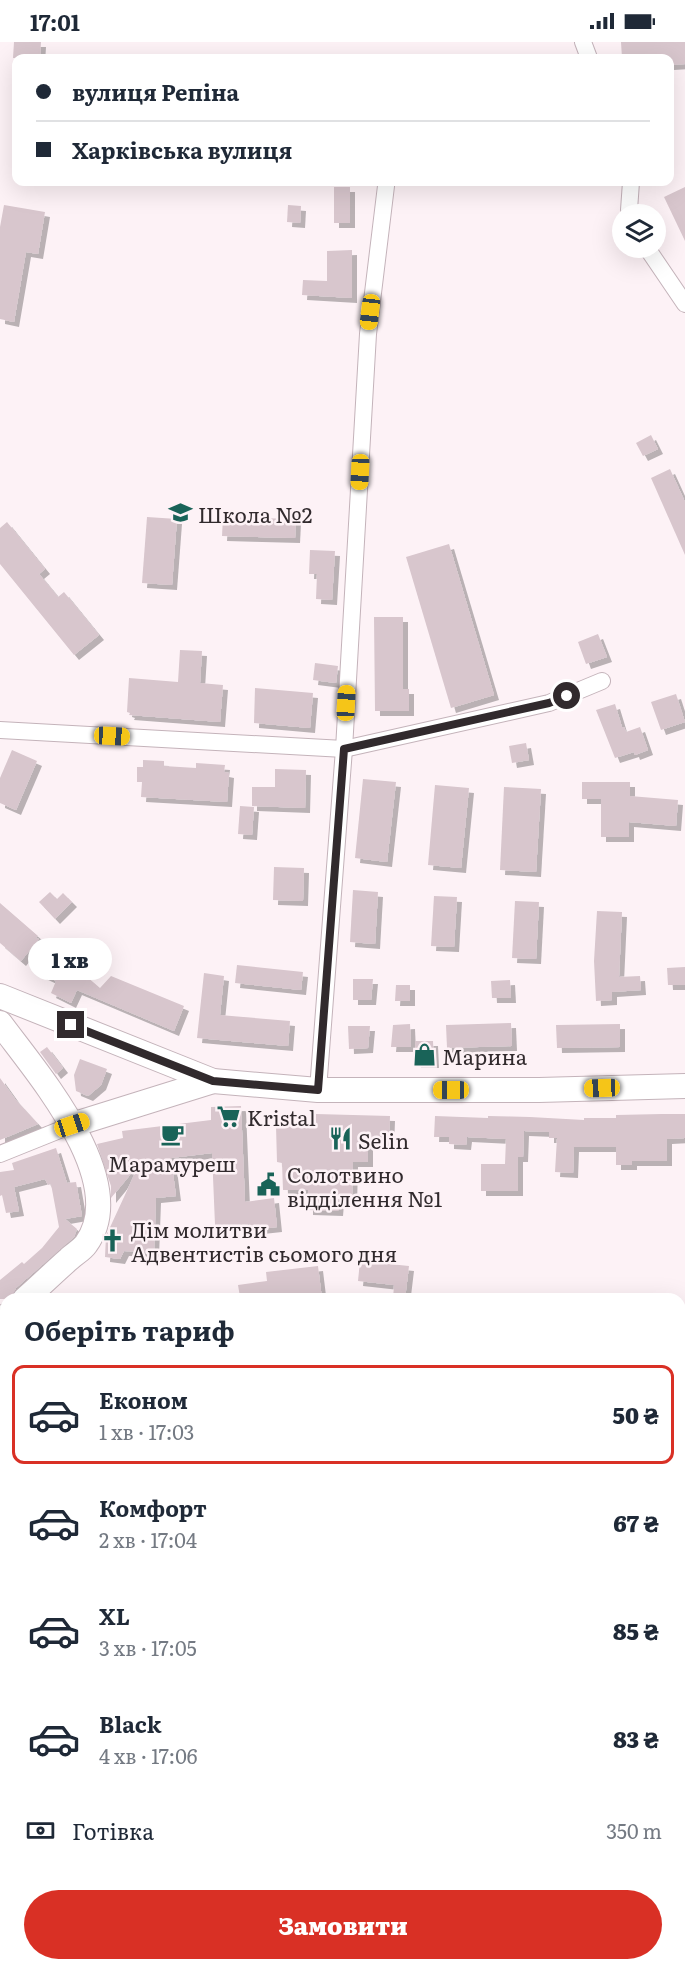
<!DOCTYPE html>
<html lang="uk">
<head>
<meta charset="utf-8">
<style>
	body { margin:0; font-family:Literata,serif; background:#f6f6f7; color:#1f2937; height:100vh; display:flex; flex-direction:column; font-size:22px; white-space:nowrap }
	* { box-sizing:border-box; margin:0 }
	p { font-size:20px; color:#747a83 }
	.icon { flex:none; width:33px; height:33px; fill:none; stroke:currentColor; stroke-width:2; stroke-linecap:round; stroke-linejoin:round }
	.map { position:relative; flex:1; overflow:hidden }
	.drawer { position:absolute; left:0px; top:1251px; width:686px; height:678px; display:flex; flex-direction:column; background:#fff; border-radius:18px 18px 0 0; box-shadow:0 6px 24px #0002 }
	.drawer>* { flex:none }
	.hud { position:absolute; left:12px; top:12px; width:662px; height:132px; border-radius:12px; box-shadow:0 6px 24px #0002; display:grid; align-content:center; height:132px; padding:0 24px; background:#fff }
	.buttons { position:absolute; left:612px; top:162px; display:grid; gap:12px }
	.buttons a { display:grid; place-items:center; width:54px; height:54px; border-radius:50%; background:#fff; box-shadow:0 6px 24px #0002; font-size:30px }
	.end { position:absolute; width:27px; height:27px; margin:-14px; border:8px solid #312a2d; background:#fff; box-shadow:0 0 0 3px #fff }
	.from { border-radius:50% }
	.bubble { position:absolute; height:42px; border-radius:21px; background:#fff; box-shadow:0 6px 24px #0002; font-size:20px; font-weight:800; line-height:42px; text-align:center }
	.car { position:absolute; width:18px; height:36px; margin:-18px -9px; border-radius:8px; box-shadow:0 0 4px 2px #0007; background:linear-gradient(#f5c518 24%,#345 0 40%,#f5c518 0 76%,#345 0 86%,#f5c518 0) }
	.hud b { display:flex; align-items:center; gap:21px; height:57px; font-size:22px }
	.hud b+b { border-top:2px solid #e0e1e3 }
	.hud i { width:15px; height:15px; background:#1f2937 }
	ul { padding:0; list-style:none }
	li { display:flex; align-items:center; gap:18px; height:99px; margin:0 12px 9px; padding:0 12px; border:3px solid transparent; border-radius:12px }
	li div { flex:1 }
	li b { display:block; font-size:22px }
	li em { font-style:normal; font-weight:800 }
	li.on { border-color:#d93025 }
	li>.icon { width:54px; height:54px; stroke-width:1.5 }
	h2 { padding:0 24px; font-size:27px; line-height:72px }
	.pay { display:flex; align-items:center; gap:15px; height:66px; padding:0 24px; font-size:22px }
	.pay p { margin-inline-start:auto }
	.primary-button { display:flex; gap:12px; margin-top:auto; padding:12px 24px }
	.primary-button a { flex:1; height:69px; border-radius:36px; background:#d93025; color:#fff; font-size:24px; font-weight:800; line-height:69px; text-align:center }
	.status { display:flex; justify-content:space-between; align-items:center; height:42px; padding:0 30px; background:#fff; direction:ltr }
	.status svg { height:16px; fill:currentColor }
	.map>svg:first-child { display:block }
	.building { fill:#d8c6cd; filter:url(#shadow) }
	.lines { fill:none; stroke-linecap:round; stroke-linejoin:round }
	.street-casing { stroke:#c4b3ba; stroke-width:18 }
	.secondary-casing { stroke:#c4b3ba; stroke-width:26 }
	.street { stroke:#fff; stroke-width:16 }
	.secondary { stroke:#fff; stroke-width:24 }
	.route { stroke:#312a2d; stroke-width:8 }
	.labels { text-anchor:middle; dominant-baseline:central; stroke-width:5; stroke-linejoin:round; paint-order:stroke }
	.poi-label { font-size:21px; fill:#312a2d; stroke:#fdf2f6; text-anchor:start }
</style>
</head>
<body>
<div class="status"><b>17:01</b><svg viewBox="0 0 49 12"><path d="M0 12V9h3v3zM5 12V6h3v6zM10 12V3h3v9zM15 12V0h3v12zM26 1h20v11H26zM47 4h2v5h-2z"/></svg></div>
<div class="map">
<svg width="685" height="1929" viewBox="0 0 685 1929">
	<defs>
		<filter id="shadow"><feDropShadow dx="5" dy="5" stdDeviation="0" flood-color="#0004"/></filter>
	</defs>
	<rect width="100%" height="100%" fill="#fdf2f6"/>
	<g class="building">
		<path d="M14,0H41L40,16H13Z"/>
		<path d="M621,0H685V22L669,23V16H622Z"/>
		<rect x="334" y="145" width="16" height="36"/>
		<path d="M685,145V199L664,155Z"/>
		<path d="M4,163L45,170L38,212L26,210L14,280L0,277V185Z"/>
		<path d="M288,163L301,164L300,181L287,180Z"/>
		<path d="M352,208V256L302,253L303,238L327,239V209Z"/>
		<path d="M651,393L658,407L643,414L636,401Z"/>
		<path d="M670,427L685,460V513L651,436Z"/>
		<path d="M147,475L177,477L172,543L142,541Z"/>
		<path d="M223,475L296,477L295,496L222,494Z"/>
		<path d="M7,480L45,527L39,532L58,555L64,550L99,593L74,613L0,522V486Z"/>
		<path d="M449,502L494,653L451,666L406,515Z"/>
		<path d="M310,508L335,509L332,558L316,557L317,532H309Z"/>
		<path d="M374,575H403V647H409V669H375Z"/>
		<path d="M598,592L607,615L586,622L578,600Z"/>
		<path d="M180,608L202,609L200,641L223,643L220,680L129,673L130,671L127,670L129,636L178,640Z"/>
		<path d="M315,621L338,624L336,641L313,638Z"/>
		<path d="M255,646L313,651L310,686L254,681Z"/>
		<path d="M676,652L685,680L661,688L651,660Z"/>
		<path d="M615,662L622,685H624L626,690L640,685L648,708L635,713L634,710L615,716L596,668Z"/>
		<path d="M526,701L529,718L512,721L509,704Z"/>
		<path d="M12,708L37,719L16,768L0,761V736Z"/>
		<path d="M143,718L164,719V724L196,726V721L225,723L224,730L229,731L227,760L141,755L142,740H137V725H143Z"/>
		<path d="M275,727L306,728L305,766L252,764V745H275Z"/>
		<path d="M363,737L396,740L387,820L355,816Z"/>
		<path d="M582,740H630V754L678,758L676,784L629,780V795H601V757H582Z"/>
		<path d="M435,743L469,746L461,826L428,823Z"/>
		<path d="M504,745L541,747L536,830L500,828Z"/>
		<path d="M240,764L254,765L252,793L238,792Z"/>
		<path d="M274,825L304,826L303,859L273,858Z"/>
		<path d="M353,848L378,850L375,902L350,900Z"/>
		<path d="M50,850L57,857L63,851L72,860L55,877L39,860Z"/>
		<path d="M434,854L457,855L454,905L431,904Z"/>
		<path d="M515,859L539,860L536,917L512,916Z"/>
		<path d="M0,861L38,894L36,896L39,897L21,919L0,901Z"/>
		<path d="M597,869L622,870L619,935L640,934L641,948L612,950V958L596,959L594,919Z"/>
		<path d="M51,904L100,946L111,934L184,964L174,989L77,948L71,961L51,951L56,939L39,931Z"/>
		<path d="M237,923L303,930L301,948L235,941Z"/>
		<path d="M685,925V943H668L667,926Z"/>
		<path d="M204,931L224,934L220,973L290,979L288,1004L197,996Z"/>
		<path d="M353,937H373L371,958H353Z"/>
		<path d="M510,938L511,956H492L491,939Z"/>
		<path d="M396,943H410V959H395Z"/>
		<path d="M511,981L512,1004L447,1006L446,983Z"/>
		<path d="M410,982L411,1005H391L393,983Z"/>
		<path d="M620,982V1005L557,1006L556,983Z"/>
		<path d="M348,984H370L368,1006L349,1007Z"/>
		<path d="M415,999H433L434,1021H416Z"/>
		<path d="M47,1005L63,1026L56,1032L40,1010Z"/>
		<path d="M80,1017L107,1027L101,1043L88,1054L76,1049L74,1033Z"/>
		<path d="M0,1036L15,1057L38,1082L0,1098Z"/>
		<path d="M241,1064L245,1160L274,1156L277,1185L249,1188V1182L215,1183L212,1111L171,1116L176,1154L156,1156L154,1210L124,1209L120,1217L105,1215L106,1194L136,1129L134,1128L111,1156V1144L97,1102L123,1096L122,1089L211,1078V1065Z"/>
		<path d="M316,1072L390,1074L389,1101L368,1100V1120H353L352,1158L339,1157L338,1169L308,1168V1148H283L282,1121L277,1120L276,1084L316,1083Z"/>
		<path d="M662,1072H685V1096L667,1097V1119H632V1123H616V1105H574L573,1131L555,1130L557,1096H549V1090L524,1089L523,1115H518V1149H481V1122H505L506,1097L467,1095L466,1103L449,1102V1095H434L435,1074L488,1076V1074L530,1075L584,1078V1076H616V1073Z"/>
		<path d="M56,1106L67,1141L76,1140L82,1174L65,1177L77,1187L74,1195L16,1246L11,1257H0V1238L22,1220L24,1222L42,1206L59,1185L51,1142L48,1143L45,1137L14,1145L19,1169L6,1171L2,1153L0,1154V1130L14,1128L12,1121Z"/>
		<path d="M360,1219L409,1224L405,1257H393L394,1243L358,1239Z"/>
		<path d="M318,1224L322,1257H269L268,1251L240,1255L238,1243L267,1239L266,1230Z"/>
	</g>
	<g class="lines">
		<defs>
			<g id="street">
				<path d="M583,0L589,16"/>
				<path d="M631,140L629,168L632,172"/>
				<path d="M647,206L685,262"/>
				<path d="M0,688L344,707L549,661L602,639"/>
				<path d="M318,1048L344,707L368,292L386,144"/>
				<path d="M0,1112L72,1083"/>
				<path d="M0,1375L6,1373"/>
				<path d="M680,1452L685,1448"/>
				<path d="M583,1923L592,1929"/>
			</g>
			<g id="secondary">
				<path d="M0,954L213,1039L318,1048H539L685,1044"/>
				<path d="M0,981C36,1030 132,1139 86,1202C82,1208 74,1212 69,1217C54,1230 40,1244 25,1257"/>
				<path d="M72,1083L213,1039"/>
				<path d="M0,1280L6,1274"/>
				<path d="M0,1451L6,1464"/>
				<path d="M133,1929L136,1923"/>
			</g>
		</defs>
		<use href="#street" class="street-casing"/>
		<use href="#secondary" class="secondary-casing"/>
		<use href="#street" class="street"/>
		<use href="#secondary" class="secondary"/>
	</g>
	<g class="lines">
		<path class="route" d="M71,983L213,1039L318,1048L344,707L549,661L567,654"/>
	</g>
	<defs>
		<symbol id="school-bare" viewBox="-9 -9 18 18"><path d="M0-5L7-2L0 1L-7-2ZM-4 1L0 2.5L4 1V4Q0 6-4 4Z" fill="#196358" stroke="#fdf2f6" stroke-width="2.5" paint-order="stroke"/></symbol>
		<symbol id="shop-bare" viewBox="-9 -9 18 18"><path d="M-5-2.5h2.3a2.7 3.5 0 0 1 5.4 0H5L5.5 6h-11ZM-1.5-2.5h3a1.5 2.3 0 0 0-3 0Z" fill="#196358" stroke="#fdf2f6" stroke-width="2.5" paint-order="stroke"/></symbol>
		<symbol id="supermarket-bare" viewBox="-9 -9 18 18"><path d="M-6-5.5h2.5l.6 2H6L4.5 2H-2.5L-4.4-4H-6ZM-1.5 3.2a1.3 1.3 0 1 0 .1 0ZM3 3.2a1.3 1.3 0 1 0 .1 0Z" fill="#196358" stroke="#fdf2f6" stroke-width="2.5" paint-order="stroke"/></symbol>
		<symbol id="cafe-bare" viewBox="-9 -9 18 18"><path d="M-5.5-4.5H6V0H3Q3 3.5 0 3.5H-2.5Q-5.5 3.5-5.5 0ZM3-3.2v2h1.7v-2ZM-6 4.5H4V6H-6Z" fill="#196358" stroke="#fdf2f6" stroke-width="2.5" paint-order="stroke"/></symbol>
		<symbol id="restaurant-bare" viewBox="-9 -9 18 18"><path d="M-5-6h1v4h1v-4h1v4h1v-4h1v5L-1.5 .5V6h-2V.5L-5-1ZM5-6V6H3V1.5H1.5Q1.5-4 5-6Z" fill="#196358" stroke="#fdf2f6" stroke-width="2.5" paint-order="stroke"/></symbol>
		<symbol id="civic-bare" viewBox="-9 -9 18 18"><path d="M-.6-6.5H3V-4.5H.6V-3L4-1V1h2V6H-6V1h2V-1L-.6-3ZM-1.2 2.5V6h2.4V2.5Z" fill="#196358" stroke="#fdf2f6" stroke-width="2.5" paint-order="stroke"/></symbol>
		<symbol id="church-bare" viewBox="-9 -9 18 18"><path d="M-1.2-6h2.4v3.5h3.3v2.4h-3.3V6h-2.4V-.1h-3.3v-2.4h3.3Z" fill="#196358" stroke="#fdf2f6" stroke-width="2.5" paint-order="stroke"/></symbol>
	</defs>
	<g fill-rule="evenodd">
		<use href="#school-bare" x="164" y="454" width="33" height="33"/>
		<use href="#shop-bare" x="408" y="996" width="33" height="33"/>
		<use href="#supermarket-bare" x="212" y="1058" width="33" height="33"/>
		<use href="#cafe-bare" x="156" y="1076" width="33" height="33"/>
		<use href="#restaurant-bare" x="324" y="1080" width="33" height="33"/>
		<use href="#civic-bare" x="252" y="1126" width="33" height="33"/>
		<use href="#church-bare" x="96" y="1182" width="33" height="33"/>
	</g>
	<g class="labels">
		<g class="poi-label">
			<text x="198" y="471">Школа №2</text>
			<text x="442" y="1013">Марина</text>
			<text x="247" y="1074">Kristal</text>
			<text x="358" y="1097">Selin</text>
			<text x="172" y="1120" text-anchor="middle">Марамуреш</text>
			<text x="287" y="1131">Солотвино<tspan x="287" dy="24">відділення №1</tspan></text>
			<text x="131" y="1186">Дім молитви<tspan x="131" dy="24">Адвентистів сьомого дня</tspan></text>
		</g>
	</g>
</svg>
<div class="buttons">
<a><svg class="icon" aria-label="layers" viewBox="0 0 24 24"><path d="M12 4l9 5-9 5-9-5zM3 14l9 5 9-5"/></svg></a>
</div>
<i class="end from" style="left:567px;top:654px"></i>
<i class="end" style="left:71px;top:983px"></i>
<div class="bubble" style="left:28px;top:896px;width:84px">1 хв</div>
<i class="car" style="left:370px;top:270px;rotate:187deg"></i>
<i class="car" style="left:360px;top:430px;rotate:183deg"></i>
<i class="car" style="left:346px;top:661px;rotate:3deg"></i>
<i class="car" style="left:112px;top:694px;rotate:93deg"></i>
<i class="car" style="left:602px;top:1046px;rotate:268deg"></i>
<i class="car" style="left:451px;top:1048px;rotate:270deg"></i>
<i class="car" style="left:72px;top:1083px;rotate:72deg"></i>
<div class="hud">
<b><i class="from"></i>вулиця Репіна</b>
<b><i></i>Харківська вулиця</b>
</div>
<section class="drawer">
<h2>Оберіть тариф</h2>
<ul>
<li class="on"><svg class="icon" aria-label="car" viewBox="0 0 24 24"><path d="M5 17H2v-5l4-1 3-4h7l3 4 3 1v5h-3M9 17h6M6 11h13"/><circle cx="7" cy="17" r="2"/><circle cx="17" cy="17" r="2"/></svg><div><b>Економ</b><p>1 хв · 17:03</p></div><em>50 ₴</em></li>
<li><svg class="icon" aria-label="car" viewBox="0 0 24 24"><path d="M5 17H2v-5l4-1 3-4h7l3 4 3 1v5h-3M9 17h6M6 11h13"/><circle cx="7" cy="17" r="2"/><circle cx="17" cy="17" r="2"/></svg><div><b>Комфорт</b><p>2 хв · 17:04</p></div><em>67 ₴</em></li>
<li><svg class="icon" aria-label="car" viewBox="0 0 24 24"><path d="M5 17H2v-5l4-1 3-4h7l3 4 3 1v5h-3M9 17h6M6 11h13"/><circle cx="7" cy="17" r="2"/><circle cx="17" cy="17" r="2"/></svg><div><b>XL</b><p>3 хв · 17:05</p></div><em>85 ₴</em></li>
<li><svg class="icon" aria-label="car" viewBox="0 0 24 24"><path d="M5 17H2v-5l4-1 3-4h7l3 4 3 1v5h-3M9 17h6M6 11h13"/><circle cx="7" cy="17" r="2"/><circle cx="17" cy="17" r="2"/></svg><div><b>Black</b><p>4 хв · 17:06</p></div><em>83 ₴</em></li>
</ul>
<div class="pay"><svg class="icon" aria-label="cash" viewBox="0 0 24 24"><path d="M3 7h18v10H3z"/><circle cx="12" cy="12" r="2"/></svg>Готівка<p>350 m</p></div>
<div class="primary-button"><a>Замовити</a></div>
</section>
</div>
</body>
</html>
